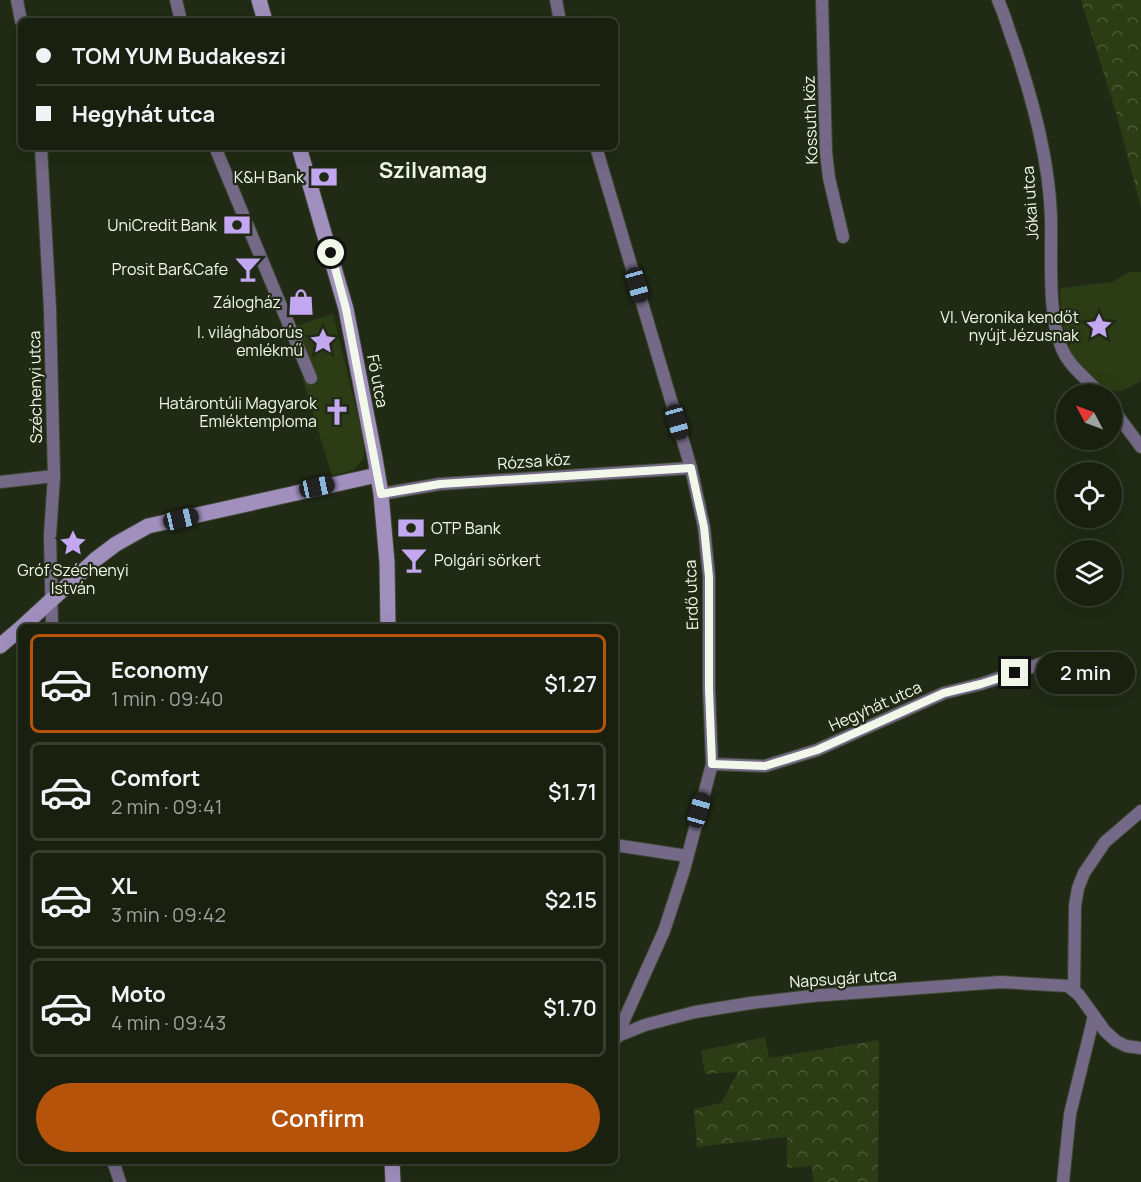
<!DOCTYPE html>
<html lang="en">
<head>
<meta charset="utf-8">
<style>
	body { margin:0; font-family:Manrope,sans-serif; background:#222819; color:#f1f3f6; height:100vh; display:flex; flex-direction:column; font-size:22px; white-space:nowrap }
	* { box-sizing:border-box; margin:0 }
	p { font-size:20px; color:#9fa39f }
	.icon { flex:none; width:33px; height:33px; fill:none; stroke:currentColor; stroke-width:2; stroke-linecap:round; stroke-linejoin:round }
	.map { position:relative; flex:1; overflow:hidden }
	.panel { position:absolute; left:18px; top:624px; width:600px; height:540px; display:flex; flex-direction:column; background:#192010; border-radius:9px; box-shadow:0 6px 24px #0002,0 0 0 2px #373e30 }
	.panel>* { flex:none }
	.guide { position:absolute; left:18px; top:18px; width:600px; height:132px; border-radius:9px; box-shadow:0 6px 24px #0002,0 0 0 2px #373e30; display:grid; align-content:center; height:132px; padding:0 18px; background:#192010 }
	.needle { width:39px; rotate:311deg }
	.controls { position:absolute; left:1056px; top:384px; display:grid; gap:12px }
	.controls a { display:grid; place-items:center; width:66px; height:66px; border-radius:50%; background:#192010; box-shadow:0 6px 24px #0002,0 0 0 2px #373e30; font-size:30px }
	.end { position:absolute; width:27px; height:27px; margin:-14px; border:8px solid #f1f8ea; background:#111; box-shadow:0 0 0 3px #111 }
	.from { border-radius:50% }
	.bubble { position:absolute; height:42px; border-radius:21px; background:#192010; box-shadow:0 6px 24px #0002,0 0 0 2px #373e30; font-size:20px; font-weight:600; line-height:42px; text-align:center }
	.car { position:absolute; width:18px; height:36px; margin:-18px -9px; border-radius:8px; box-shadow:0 0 4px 2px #0007; background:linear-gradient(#222 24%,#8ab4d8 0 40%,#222 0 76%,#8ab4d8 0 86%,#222 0) }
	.guide b { display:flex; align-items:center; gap:21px; height:57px; font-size:22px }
	.guide b+b { border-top:2px solid #373e30 }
	.guide i { width:15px; height:15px; background:#f1f3f6 }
	ul { padding:10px 0 0; list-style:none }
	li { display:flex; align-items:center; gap:18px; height:99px; margin:0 12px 9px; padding:0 6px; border:3px solid #373e30; border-radius:9px }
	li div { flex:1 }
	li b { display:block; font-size:22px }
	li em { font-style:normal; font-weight:600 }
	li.on { border-color:#b45309 }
	li>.icon { width:54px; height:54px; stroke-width:1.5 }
	.button { display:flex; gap:12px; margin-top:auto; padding:12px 18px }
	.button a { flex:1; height:69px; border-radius:36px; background:#b45309; color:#fff; font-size:24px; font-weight:600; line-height:69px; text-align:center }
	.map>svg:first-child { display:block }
	.forest { fill:url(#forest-crowns) }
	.green { fill:#2c3d15 }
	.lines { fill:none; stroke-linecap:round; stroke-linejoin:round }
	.street-casing { stroke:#3e4733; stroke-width:14 }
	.secondary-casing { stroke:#3e4733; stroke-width:17 }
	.street { stroke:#746a87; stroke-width:12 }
	.secondary { stroke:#a190be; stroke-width:15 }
	.route { stroke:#f1f8ea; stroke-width:8 }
	.labels { text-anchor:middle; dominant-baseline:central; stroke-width:4.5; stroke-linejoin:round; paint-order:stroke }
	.street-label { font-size:16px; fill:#f1f8ea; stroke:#212a15 }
	.poi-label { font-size:16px; fill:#f1f8ea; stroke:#212a15; text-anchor:end }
	.district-label { font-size:22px; font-weight:bold; fill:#f1f8ea; stroke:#212a15 }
</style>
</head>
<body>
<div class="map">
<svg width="1141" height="1182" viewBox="0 0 1141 1182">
	<defs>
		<pattern id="forest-crowns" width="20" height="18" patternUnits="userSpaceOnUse" patternTransform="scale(1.5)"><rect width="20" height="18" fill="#2c3d15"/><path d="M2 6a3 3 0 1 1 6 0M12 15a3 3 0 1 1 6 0" fill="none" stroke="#4b5a37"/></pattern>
	</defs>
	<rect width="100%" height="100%" fill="#212a15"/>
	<g class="forest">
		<path d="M1081,0H1141V208L1117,116Z"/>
		<path d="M765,1037L769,1058L879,1040L878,1182H813L812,1166L787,1168V1137L697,1147L694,1109L721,1103L738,1072L705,1074L701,1051Z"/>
	</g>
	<g class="green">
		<path d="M1129,272H1141V381C1135,384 1126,390 1120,391C1097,392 1079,363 1067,347L1071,344L1063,326L1070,319L1066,314L1061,313L1060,288L1112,282Z"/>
		<path d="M333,314L364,441V458L353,470L332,476L303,380L314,372L298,325Z"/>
	</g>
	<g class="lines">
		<defs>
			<g id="street">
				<path d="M17,0L21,21"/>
				<path d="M176,0L181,21"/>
				<path d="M556,0L560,21"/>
				<path d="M822,0L826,152L829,178L843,237"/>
				<path d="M998,0C1005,15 1009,32 1015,47C1033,102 1049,159 1051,217C1052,256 1047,314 1062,349C1070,368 1088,379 1100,394"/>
				<path d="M41,147L50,309L54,476L50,535L52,627"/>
				<path d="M215,147L311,378"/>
				<path d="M596,147L691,468L704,527L709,577V689L712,764L684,870L664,931L615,1040"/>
				<path d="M1112,408L1141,447"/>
				<path d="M0,482L54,476"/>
				<path d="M381,494L440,484L691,468"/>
				<path d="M712,764L765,766L817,750L944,693L981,684L1049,661"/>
				<path d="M615,845L687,856"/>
				<path d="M1074,990L1075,906L1078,888L1084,873L1105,842L1141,811"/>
				<path d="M618,1036L645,1025L695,1012L751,1003L812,996L1001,982L1068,986L1079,995L1105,1031L1116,1041L1126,1046L1141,1048"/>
				<path d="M113,1161L120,1182"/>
				<path d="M1063,1182L1070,1114L1094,1016"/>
			</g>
			<g id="secondary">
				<path d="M259,0L265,21"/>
				<path d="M299,147L346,309L375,458L381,494L387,562L388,627"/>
				<path d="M22,627L96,559L116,544L148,526L377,475"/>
				<path d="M0,646L21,628"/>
				<path d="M392,1161L393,1182"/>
			</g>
		</defs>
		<use href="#street" class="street-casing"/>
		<use href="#secondary" class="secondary-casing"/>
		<use href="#street" class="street"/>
		<use href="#secondary" class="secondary"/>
	</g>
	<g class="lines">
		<path class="route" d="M331,253L346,309L381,494L440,484L691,468L704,527L709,577V689L712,764L765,766L817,750L944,693L981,684L1015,673"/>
	</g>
	<defs>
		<symbol id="bank-bare" viewBox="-9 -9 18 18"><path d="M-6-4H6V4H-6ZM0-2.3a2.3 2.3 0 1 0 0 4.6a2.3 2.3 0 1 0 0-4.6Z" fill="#c4a7f1" stroke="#212a15" stroke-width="2.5" paint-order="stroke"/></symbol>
		<symbol id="bar-bare" viewBox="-9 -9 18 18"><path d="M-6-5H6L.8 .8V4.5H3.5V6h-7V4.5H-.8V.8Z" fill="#c4a7f1" stroke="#212a15" stroke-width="2.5" paint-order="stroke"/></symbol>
		<symbol id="shop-bare" viewBox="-9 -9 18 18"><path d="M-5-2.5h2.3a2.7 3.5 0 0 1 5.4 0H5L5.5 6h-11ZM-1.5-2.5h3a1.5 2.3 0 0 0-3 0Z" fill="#c4a7f1" stroke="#212a15" stroke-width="2.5" paint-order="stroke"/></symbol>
		<symbol id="sight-bare" viewBox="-9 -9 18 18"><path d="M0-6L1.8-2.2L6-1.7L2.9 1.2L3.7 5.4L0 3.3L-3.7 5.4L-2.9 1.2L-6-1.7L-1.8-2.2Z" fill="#c4a7f1" stroke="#212a15" stroke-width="2.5" paint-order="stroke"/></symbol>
		<symbol id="church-bare" viewBox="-9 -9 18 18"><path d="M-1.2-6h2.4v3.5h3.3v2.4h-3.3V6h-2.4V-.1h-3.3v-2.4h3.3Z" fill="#c4a7f1" stroke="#212a15" stroke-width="2.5" paint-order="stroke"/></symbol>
	</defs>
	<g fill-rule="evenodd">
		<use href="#bank-bare" x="305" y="158" width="38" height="38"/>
		<use href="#bank-bare" x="218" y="206" width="38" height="38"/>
		<use href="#bar-bare" x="229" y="250" width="38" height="38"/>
		<use href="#shop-bare" x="282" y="283" width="38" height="38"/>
		<use href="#sight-bare" x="1080" y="307" width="38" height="38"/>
		<use href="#sight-bare" x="304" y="322" width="38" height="38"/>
		<use href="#church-bare" x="318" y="393" width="38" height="38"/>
		<use href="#bank-bare" x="392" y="509" width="38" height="38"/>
		<use href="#sight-bare" x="54" y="524" width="38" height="38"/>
		<use href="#bar-bare" x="395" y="541" width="38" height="38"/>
	</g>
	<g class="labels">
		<g class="street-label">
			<text transform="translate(810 120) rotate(-92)">Kossuth köz</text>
			<text transform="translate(1030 203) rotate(-94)">Jókai utca</text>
			<text transform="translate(378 381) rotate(79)">Fő utca</text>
			<text transform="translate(35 387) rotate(-91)">Széchenyi utca</text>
			<text transform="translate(534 461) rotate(-4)">Rózsa köz</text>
			<text transform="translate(691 595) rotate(-92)">Erdő utca</text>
			<text transform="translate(875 706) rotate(-24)">Hegyhát utca</text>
			<text transform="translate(843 978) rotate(-4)">Napsugár utca</text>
		</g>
		<g class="poi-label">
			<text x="304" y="177">K&amp;H Bank</text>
			<text x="217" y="225">UniCredit Bank</text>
			<text x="228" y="269">Prosit Bar&amp;Cafe</text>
			<text x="281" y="302">Zálogház</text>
			<text x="1079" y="317">VI. Veronika kendőt<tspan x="1079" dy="18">nyújt Jézusnak</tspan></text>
			<text x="303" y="332">I. világháborús<tspan x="303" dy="18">emlékmű</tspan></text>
			<text x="317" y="403">Határontúli Magyarok<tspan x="317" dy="18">Emléktemploma</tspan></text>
			<text x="431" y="528" text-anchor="start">OTP Bank</text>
			<text x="434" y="560" text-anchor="start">Polgári sörkert</text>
			<text x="73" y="570" text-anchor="middle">Gróf Széchenyi<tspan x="73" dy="18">István</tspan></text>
		</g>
		<g class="district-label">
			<text x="433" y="170">Szilvamag</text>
		</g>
	</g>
</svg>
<div class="controls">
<a><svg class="needle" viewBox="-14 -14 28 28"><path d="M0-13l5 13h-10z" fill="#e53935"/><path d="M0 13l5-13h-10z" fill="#9fa39f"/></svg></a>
<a><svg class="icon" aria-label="locate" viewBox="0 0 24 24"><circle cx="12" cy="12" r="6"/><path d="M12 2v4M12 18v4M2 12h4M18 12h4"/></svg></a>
<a><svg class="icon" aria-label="layers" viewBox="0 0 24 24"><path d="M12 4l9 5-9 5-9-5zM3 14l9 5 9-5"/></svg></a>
</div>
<i class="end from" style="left:331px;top:253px"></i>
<i class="end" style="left:1015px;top:673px"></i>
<div class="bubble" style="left:1036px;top:652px;width:99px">2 min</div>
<i class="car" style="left:637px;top:285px;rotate:164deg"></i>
<i class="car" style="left:677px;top:422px;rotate:164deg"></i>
<i class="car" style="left:317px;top:487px;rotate:78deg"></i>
<i class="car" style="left:181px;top:519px;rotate:77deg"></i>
<i class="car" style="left:699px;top:810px;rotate:16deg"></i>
<div class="guide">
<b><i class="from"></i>TOM YUM Budakeszi</b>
<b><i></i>Hegyhát utca</b>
</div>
<section class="panel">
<ul>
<li class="on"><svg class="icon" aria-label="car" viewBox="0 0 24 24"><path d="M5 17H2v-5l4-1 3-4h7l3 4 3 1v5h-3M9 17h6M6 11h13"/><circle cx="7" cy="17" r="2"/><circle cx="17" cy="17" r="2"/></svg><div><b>Economy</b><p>1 min · 09:40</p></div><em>$1.27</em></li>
<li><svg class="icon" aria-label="car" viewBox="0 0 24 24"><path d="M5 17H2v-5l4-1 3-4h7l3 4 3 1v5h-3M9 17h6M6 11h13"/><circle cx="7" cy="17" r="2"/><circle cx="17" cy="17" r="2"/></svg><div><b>Comfort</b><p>2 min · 09:41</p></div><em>$1.71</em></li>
<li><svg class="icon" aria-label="car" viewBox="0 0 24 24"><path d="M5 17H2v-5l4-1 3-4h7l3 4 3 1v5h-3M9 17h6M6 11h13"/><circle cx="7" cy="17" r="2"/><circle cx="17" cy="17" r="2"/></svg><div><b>XL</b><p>3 min · 09:42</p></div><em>$2.15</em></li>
<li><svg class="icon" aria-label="car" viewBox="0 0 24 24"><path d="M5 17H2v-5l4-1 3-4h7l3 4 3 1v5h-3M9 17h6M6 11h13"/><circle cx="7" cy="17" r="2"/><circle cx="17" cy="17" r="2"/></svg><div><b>Moto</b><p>4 min · 09:43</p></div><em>$1.70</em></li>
</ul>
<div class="button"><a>Confirm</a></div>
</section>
</div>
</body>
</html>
